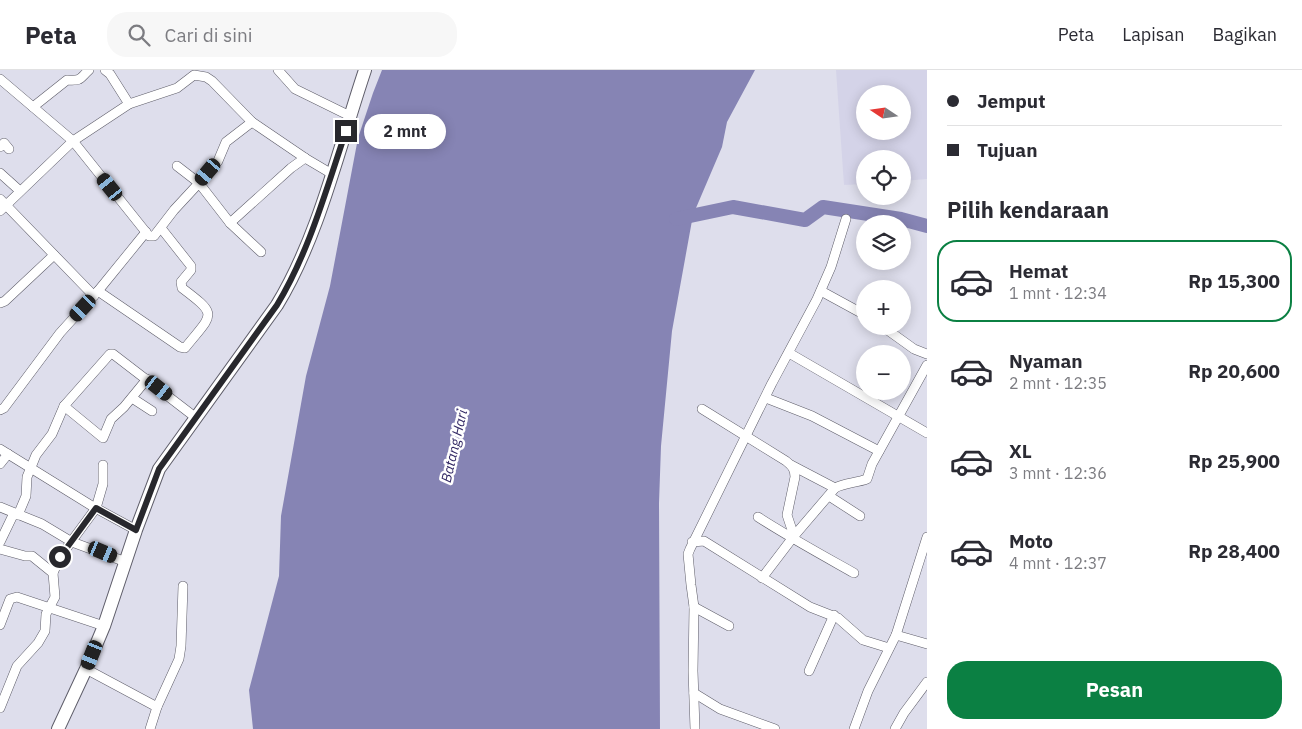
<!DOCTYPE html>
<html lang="id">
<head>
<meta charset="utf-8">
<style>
	body { margin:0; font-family:"IBM Plex Sans",sans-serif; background:#f7f7f7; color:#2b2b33; height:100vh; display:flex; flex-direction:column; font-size:19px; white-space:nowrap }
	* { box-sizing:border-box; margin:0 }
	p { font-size:16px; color:#7c7c81 }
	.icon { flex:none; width:28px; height:28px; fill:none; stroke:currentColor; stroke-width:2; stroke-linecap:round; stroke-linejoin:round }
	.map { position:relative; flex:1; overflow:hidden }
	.drawer { display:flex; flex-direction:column; background:#fff; width:375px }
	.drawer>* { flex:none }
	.banner { display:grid; align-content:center; height:110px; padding:0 20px; background:#fff }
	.needle { width:32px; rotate:283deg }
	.controls { position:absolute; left:856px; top:15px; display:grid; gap:10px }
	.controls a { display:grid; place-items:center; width:55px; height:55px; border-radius:50%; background:#fff; box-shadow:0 2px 12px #0003; font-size:25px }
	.end { position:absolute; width:22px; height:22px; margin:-11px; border:6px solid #28282d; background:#fff; box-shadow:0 0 0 2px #fff }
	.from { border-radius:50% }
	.bubble { position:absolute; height:35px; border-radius:18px; background:#fff; box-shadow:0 2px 12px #0003; font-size:16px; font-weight:800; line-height:35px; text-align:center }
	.car { position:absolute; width:15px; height:30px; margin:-15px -8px; border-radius:6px; box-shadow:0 0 4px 1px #0007; background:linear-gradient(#222 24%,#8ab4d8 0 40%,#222 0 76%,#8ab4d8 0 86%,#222 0) }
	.banner b { display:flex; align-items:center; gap:18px; height:48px; font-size:19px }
	.banner b+b { border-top:1px solid #e1e1e2 }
	.banner i { width:12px; height:12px; background:#2b2b33 }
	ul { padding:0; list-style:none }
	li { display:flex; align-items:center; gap:15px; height:82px; margin:0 10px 8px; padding:0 10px; border:2px solid transparent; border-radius:20px }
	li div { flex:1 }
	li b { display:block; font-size:19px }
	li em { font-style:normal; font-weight:800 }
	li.active { border-color:#0b8043 }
	li>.icon { width:45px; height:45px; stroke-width:1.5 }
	h2 { padding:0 20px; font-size:22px; line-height:60px }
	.button { display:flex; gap:10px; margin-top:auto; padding:10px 20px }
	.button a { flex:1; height:58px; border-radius:20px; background:#0b8043; color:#fff; font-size:20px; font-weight:800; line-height:58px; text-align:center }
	header { display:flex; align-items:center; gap:30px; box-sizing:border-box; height:70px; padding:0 25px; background:#fff; border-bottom:1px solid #e1e1e2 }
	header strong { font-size:24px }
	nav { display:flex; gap:28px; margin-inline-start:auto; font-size:18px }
	.search { width:350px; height:45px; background:#f7f7f7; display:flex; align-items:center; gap:12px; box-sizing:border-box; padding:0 18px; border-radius:20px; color:#7c7c81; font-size:19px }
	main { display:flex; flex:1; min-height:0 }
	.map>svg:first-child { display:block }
	.built { fill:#d4d3e8; fill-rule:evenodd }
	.water { fill:#8684b4 }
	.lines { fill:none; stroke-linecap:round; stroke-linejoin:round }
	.river { stroke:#8684b4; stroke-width:14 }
	.street-casing { stroke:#5e5d69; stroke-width:10 }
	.secondary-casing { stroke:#5e5d69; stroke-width:14 }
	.street { stroke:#fff; stroke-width:9 }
	.secondary { stroke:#fff; stroke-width:12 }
	.route { stroke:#28282d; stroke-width:6 }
	.labels { text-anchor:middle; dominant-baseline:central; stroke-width:5; stroke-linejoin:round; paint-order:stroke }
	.water-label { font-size:14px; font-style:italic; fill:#312763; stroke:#fff }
</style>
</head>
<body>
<header>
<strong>Peta</strong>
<div class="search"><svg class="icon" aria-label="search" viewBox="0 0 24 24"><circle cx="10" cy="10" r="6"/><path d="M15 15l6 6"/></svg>Cari di sini</div>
<nav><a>Peta</a><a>Lapisan</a><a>Bagikan</a></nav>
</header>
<main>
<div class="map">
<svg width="927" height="659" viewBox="0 0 927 659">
	<rect width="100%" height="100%" fill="#dedeec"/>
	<path class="built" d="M836,0H927V109L903,111L902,89H865V114L844,115ZM865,24H902V61H865Z"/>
	<path class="water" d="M382,0H755L727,52L722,77L693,145L672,261L661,376L659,433L660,659H253L249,620L279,506L281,446L306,306L330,216L358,68L373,23Z"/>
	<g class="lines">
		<path class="river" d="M676,149L733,137L805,150L823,137L901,149L927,156"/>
		<defs>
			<g id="street">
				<path d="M105,0L110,4L129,34"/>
				<path d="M278,0L295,19L350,46"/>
				<path d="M0,9L73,71L149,166H154L174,140L199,113L230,153L261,182"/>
				<path d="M33,37L67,10C82,11 79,9 89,0"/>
				<path d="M0,77L4,73L9,79"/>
				<path d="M177,96L199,113L218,91L226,72L252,52"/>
				<path d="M0,103L20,121"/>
				<path d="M0,129L94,226"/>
				<path d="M0,141L73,71L129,34L177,18L194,5L206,7L212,11L252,52L305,88L332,104"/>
				<path d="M230,153L291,98L305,88"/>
				<path d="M98,221L180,277L185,278C213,243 219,246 182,218L181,212L191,200V196L161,158"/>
				<path d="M821,221L865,245"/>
				<path d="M0,233L5,231L54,185"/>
				<path d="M882,256L914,279L927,284"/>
				<path d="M789,283L927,363"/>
				<path d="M132,328L152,341"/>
				<path d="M766,328L812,346L879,381"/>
				<path d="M64,336L103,368L111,349L124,337L147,309"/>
				<path d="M702,339L786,391C792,396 795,399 795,407L787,445L794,466"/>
				<path d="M0,340L4,338L60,263L98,221L146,162"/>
				<path d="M0,379L92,436L136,460"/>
				<path d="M0,394L8,384"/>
				<path d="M791,395L835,418"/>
				<path d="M829,426L860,446"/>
				<path d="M0,437L42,454L72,472L126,492"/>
				<path d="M18,445L26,426L27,407L36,385L52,364L64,336L110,284H113L195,347"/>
				<path d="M758,447C789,467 822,485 854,503"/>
				<path d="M0,472L14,443"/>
				<path d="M692,472L704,471L810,537L838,548L863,570L889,578"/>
				<path d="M0,479L25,486H32L53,503"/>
				<path d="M762,508L794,466L835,418C844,413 856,413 867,409L872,394L927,295"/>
				<path d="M694,537L729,556"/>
				<path d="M0,555L10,529L17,527L104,556"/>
				<path d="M896,565L927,574"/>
				<path d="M86,599L157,637L150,659"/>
				<path d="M809,601L834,545"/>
				<path d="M694,623L720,639L775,659"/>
				<path d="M157,637L179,589L181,576L183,516"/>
				<path d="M0,638L17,596L38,573L45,561L46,544L55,527L53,503L60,487L96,438L103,414V395"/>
				<path d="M695,659L693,601L694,537L691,515L688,484L690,479L772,313L817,229L831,197L846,149"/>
				<path d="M854,659L868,621L896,565L927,467"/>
				<path d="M895,659L904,643L927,612"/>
			</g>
			<path id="secondary" d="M58,659L86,599L104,556L136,460L159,399L277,235C319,166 339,77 365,0"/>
		</defs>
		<use href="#street" class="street-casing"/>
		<use href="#secondary" class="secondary-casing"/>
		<use href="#street" class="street"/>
		<use href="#secondary" class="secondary"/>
	</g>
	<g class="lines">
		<path class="route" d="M60,487L96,438L136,460L159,399L277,235C309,182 326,120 346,61"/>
	</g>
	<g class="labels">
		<g class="water-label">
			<text transform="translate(454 376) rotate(-77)">Batang Hari</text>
		</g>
	</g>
</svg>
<div class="controls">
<a><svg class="needle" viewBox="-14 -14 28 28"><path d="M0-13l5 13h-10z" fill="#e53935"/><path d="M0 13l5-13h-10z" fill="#7c7c81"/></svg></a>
<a><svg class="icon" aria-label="locate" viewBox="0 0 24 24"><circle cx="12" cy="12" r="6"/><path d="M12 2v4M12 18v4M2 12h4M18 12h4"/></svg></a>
<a><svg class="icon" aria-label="layers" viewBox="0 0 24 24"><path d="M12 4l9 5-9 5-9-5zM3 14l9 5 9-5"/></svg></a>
<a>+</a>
<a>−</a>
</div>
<i class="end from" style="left:60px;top:487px"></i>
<i class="end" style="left:346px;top:61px"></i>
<div class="bubble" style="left:364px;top:44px;width:82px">2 mnt</div>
<i class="car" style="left:208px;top:102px;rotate:220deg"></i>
<i class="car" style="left:110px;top:117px;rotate:321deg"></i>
<i class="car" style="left:83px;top:238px;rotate:223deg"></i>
<i class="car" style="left:159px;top:318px;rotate:128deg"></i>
<i class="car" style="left:103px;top:482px;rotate:113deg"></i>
<i class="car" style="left:92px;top:585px;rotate:202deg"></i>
</div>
<section class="drawer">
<div class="banner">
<b><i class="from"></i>Jemput</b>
<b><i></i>Tujuan</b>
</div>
<h2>Pilih kendaraan</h2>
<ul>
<li class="active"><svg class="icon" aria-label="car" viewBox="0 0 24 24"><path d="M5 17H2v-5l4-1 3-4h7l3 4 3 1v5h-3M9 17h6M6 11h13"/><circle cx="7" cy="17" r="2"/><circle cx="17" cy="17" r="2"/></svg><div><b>Hemat</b><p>1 mnt · 12:34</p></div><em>Rp 15,300</em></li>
<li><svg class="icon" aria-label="car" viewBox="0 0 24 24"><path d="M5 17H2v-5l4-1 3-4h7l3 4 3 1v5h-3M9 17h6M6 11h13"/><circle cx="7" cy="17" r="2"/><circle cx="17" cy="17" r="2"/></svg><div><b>Nyaman</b><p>2 mnt · 12:35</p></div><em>Rp 20,600</em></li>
<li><svg class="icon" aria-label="car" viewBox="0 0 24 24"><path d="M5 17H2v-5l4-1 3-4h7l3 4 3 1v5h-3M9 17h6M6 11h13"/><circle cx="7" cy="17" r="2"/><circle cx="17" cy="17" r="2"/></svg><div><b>XL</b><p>3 mnt · 12:36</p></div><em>Rp 25,900</em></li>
<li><svg class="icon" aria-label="car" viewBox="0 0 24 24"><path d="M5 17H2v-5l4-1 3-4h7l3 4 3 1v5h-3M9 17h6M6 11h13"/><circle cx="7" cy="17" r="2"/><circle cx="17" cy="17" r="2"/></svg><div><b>Moto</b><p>4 mnt · 12:37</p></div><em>Rp 28,400</em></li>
</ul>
<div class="button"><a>Pesan</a></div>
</section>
</main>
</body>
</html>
